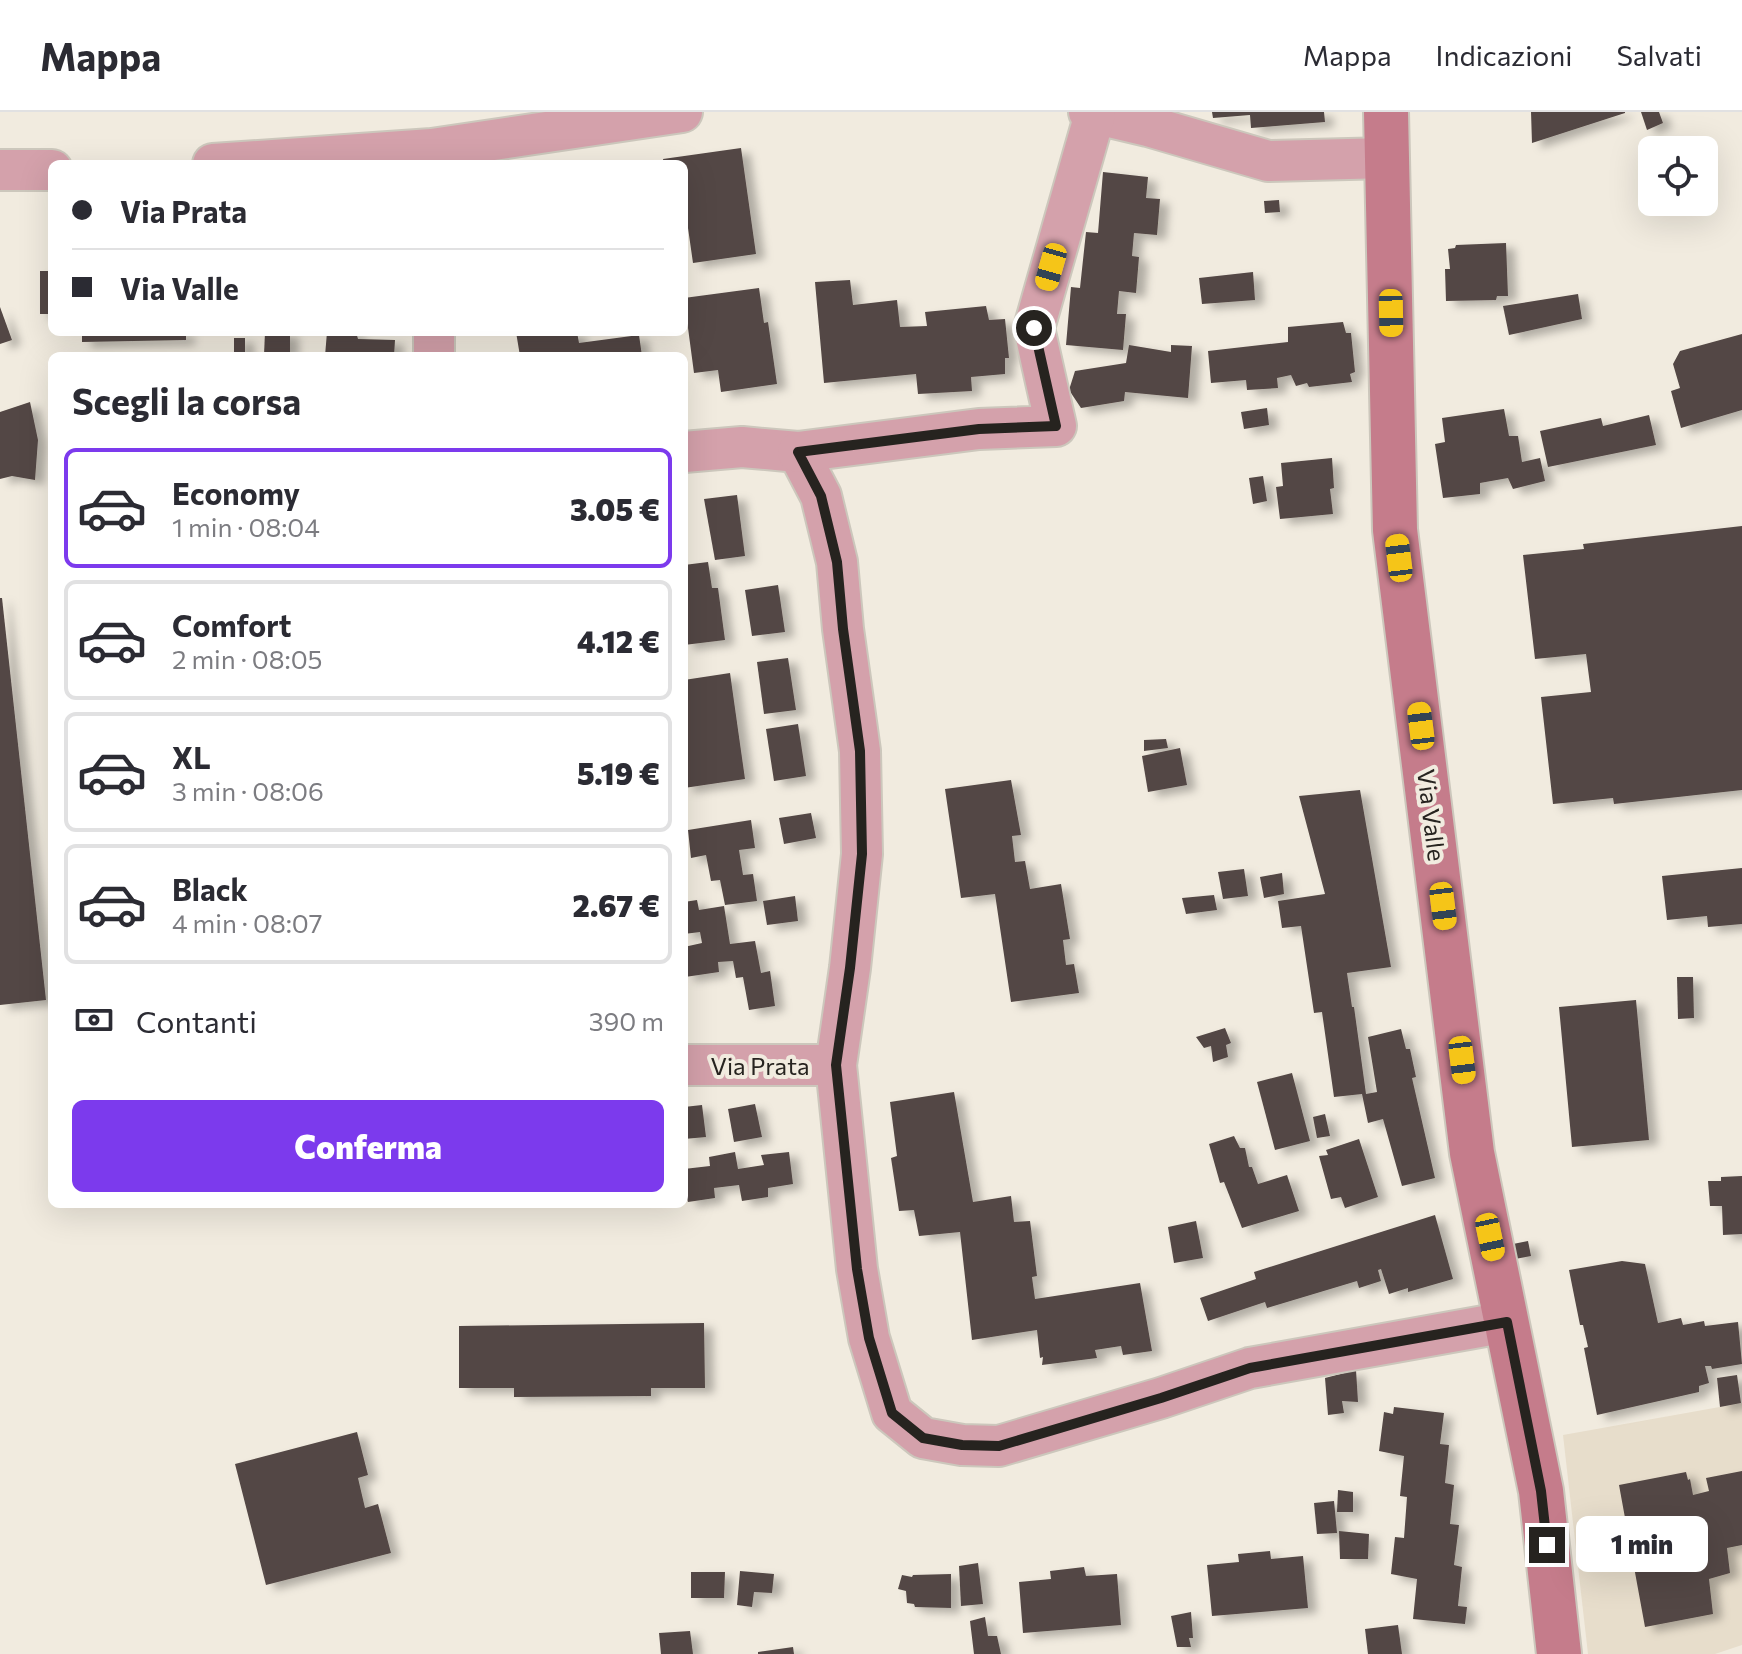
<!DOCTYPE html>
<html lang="it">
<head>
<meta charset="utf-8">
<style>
	body { margin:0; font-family:Commissioner,sans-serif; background:#f7f7f7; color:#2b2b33; height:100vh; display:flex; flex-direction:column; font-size:30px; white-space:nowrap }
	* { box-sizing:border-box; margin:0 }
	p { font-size:26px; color:#7c7c81 }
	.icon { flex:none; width:44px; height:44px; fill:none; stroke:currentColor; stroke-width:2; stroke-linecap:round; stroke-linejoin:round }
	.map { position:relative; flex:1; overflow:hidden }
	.side { position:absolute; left:48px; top:240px; width:640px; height:856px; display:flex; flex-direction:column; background:#fff; border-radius:12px; box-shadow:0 8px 32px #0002 }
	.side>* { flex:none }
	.hud { position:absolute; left:48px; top:48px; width:640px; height:176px; border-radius:12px; box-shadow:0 8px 32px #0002; display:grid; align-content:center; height:176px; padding:0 24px; background:#fff }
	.controls { position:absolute; left:1638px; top:24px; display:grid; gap:16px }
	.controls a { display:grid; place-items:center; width:80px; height:80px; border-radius:12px; background:#fff; box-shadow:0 8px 32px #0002; font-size:40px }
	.end { position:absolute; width:36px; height:36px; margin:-18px; border:10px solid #26231f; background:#fff; box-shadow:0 0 0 4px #fff }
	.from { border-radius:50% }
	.bubble { position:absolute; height:56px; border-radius:12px; background:#fff; box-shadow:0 8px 32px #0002; font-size:26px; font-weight:800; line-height:56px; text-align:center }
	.car { position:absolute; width:24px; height:48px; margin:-24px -12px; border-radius:10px; box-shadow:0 0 6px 2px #0007; background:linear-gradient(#f5c518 24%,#345 0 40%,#f5c518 0 76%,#345 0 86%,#f5c518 0) }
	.hud b { display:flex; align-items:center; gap:28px; height:76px; font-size:30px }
	.hud b+b { border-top:2px solid #e1e1e2 }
	.hud i { width:20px; height:20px; background:#2b2b33 }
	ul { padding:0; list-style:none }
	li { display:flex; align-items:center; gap:24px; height:120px; margin:0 16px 12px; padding:0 8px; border:4px solid #e1e1e2; border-radius:12px }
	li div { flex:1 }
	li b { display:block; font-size:30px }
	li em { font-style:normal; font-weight:800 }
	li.on { border-color:#7c3aed }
	li>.icon { width:72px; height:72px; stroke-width:1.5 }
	h2 { padding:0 24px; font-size:36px; line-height:96px }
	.pay { display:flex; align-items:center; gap:20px; height:88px; padding:0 24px; font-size:30px }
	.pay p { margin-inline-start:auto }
	.cta { display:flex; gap:16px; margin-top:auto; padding:16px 24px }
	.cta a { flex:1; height:92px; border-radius:12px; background:#7c3aed; color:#fff; font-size:32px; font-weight:800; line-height:92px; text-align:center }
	header { display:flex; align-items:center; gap:48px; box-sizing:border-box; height:112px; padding:0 40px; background:#fff; border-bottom:2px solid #e1e1e2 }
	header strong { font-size:38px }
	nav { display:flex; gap:44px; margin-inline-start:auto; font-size:28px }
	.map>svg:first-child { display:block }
	.built { fill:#e7ddcb }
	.building { fill:#534744; filter:url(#shadow) }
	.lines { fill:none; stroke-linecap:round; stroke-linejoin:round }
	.street-casing { stroke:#ccc7bc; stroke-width:44 }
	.secondary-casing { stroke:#ccc7bc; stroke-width:48 }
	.street { stroke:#d4a1ab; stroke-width:40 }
	.secondary { stroke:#c57c8b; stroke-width:44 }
	.route { stroke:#26231f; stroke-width:10 }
	.labels { text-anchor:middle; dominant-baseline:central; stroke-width:8; stroke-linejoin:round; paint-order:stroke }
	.street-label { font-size:24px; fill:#26231f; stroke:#f1ebdf }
</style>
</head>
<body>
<header>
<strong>Mappa</strong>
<nav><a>Mappa</a><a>Indicazioni</a><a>Salvati</a></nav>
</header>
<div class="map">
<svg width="1742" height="1542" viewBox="0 0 1742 1542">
	<defs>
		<filter id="shadow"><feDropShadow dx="9" dy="5" stdDeviation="4" flood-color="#0004"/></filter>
	</defs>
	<rect width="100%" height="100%" fill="#f1ebdf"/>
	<path class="built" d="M1742,1291V1533L1715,1542H1588L1563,1323Z"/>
	<g class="building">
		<path d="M1212,0H1324L1325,10L1251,16L1250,3L1213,6Z"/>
		<path d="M1531,0H1625V1L1532,31Z"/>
		<path d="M1641,0H1659L1663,11L1647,18Z"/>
		<path d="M741,36L756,142L693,151L687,109H684V52H664L663,47Z"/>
		<path d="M1103,60L1148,65L1146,86L1160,87L1157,123L1134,121L1132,144L1139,145L1136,181L1119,179L1117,202H1126L1123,238L1066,233L1071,175L1080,176L1086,120L1098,121Z"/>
		<path d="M1279,88L1280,100L1265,101L1264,89Z"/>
		<path d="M1506,131L1508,184H1497L1496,188L1446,189L1445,157H1450L1448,137L1455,136L1456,133Z"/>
		<rect x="40" y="159" width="12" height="43"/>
		<path d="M1253,160L1255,188L1202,192L1199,166Z"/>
		<path d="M850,168L853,193L897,188L900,215L927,214L925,200L986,194L989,208L1005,207L1009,246H1005V262L971,265L972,279L918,282L916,262L824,271L815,170Z"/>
		<path d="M759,176L764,211L768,210L777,272L721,280L718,258L694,261L684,186Z"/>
		<path d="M1578,182L1582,207L1509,223L1503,194Z"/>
		<path d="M0,195L12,228L0,232Z"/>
		<path d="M1343,210L1346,221H1351L1355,260L1350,262L1352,270L1309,275L1307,271L1296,274L1291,263L1277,266L1278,276L1247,278L1246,268L1211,271L1208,239L1288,230V215Z"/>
		<path d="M82,220H186V228L82,230Z"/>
		<path d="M265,220H290V242L264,243Z"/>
		<path d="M327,220H356L358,227L395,228L394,244H325Z"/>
		<path d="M516,220H577L579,231L639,223L642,244H520Z"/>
		<path d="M1742,222V298L1681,316L1671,279L1680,276L1673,252L1680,239Z"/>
		<rect x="234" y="226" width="11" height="18"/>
		<path d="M1129,233L1171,240V233L1192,234L1188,286L1125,280L1124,289L1081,296L1069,278L1075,259L1126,251Z"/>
		<path d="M30,290L38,328L35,368L12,364L0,367V300Z"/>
		<path d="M1267,296L1269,313L1244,317L1241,300Z"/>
		<path d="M1504,297L1509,324H1518L1522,350L1540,346L1545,369L1513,377L1508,366L1480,371V382L1443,386L1435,332L1445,330L1442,306Z"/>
		<path d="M1649,303L1656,333L1548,355L1540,319L1601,306L1603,314Z"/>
		<path d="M1332,346L1334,376L1330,377L1333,402L1280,407L1276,375L1283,374L1281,351Z"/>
		<path d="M1263,364L1267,389L1253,392L1249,366Z"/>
		<path d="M737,383L745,444L715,448L704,387Z"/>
		<path d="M1742,414V678L1614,692L1613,686L1553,692L1541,585L1591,580L1586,542L1535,547L1523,443L1584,437L1583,432Z"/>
		<path d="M708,450L712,476H718L725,528L684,533V453Z"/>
		<path d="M778,473L785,520L752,524L745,478Z"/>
		<path d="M0,486H2L46,888L0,893Z"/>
		<path d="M788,546L796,598L764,602L757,550Z"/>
		<path d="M730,561L745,667L684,676V568Z"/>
		<path d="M798,612L806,664L774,669L766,617Z"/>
		<path d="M1166,627L1168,636L1144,639V628Z"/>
		<path d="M1180,636L1187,673L1148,680L1142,644Z"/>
		<path d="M1011,668L1021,723L1012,724L1015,750L1025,749L1030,777L1061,772L1070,827L1063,828L1066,853L1074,852L1079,881L1011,890L995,782L961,786L945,677Z"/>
		<path d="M1360,678L1391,855L1347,861L1352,895H1354L1366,982L1377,980L1368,925L1401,917L1406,937H1410L1416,965L1412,966L1435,1066L1402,1074L1383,1007L1368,1011L1362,982L1334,985L1322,900L1314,901L1301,814L1282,816L1278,789L1325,782L1299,684Z"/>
		<path d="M811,701L816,726L784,732L779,706Z"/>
		<path d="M751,708L755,736L739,738L743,763L753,762L757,789L725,793L720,768L711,769L706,743L691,746L688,718Z"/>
		<path d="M1742,756V812L1708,815L1707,804L1667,808L1662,764Z"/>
		<path d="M1244,757L1248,784L1223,787L1218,760Z"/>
		<path d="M1282,761L1284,782L1264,786L1260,765Z"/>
		<path d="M1214,783L1217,798L1186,802L1182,786Z"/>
		<path d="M795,784L798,809L767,813L763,789Z"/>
		<path d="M697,788L699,798L724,794L730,832L755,829L761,861L770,859L775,894L749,898L743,865L736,866L733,849L718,850L719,860L685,865L684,835L702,831L700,820L684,822V790Z"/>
		<path d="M1677,865H1693L1694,906L1678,907Z"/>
		<path d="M1636,888L1649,1028L1572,1035L1559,895Z"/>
		<path d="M1225,916L1231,931L1226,933L1228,945L1213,950L1211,934L1204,936L1196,925Z"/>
		<path d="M1292,961L1310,1029L1275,1038L1257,970Z"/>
		<path d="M954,980L973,1090L1011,1084L1014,1110L1030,1109L1037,1164L1032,1165L1035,1187L1140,1171L1152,1239L1123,1243L1121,1234L1095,1238L1097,1246L1042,1253L1043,1245L1040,1246L1037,1218L972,1228L960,1120L919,1124L914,1098L899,1099L891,1046L897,1044L890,990Z"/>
		<path d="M755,992L762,1025L734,1030L728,997Z"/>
		<path d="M702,993L706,1025L684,1027V995Z"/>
		<path d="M1325,1002L1330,1024L1317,1026L1313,1005Z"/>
		<path d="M1234,1024L1240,1036H1245L1249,1055H1252L1258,1072L1287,1063L1299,1099L1242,1116L1224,1070L1220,1071L1209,1032Z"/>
		<path d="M1359,1027L1378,1085L1345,1096L1341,1085L1331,1087L1319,1044L1328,1043L1326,1038Z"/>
		<path d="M735,1040L738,1057L764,1053L761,1043L789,1040L793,1072L768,1076V1085L742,1089L739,1073L714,1076L715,1086L688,1090L684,1075V1057L710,1054L709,1045Z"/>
		<path d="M1742,1064V1122L1723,1123L1722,1094H1710L1708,1069H1721V1065Z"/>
		<path d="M1435,1103L1453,1167L1408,1180V1176L1389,1182L1381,1157L1378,1158L1381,1169L1359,1176L1357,1169L1267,1196L1265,1190L1208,1209L1200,1186L1256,1167L1254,1160Z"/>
		<path d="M1196,1109L1203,1146L1174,1151L1168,1115Z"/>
		<path d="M1528,1129L1531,1144L1515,1147L1513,1132Z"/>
		<path d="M1622,1149L1645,1152L1658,1211L1681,1206L1683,1213L1704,1209L1705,1214L1738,1210L1742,1252L1712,1257L1711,1254H1705L1709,1271L1699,1274V1280L1597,1303L1584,1236L1588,1235L1583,1213H1580L1569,1158Z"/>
		<path d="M704,1211L705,1276H651V1284L514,1285V1276H459V1214Z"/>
		<path d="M1356,1258L1358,1290L1342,1289L1344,1301L1328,1303L1325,1266Z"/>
		<path d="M1737,1263L1741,1291L1720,1295L1717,1266Z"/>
		<path d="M1394,1295L1444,1301L1440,1332L1449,1333L1445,1371L1454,1373L1450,1412L1459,1413L1454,1453L1462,1455L1458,1494L1467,1495L1465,1512L1413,1507L1417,1467L1391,1462L1395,1425L1404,1426L1407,1385L1400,1384L1404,1344L1379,1339L1384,1300L1393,1302Z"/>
		<path d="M357,1320L368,1363L358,1366L365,1396L378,1392L391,1441L266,1473L235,1352Z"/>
		<path d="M1742,1359V1433L1727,1436L1730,1461L1709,1467L1713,1502L1645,1515L1619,1373L1686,1360L1688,1368L1690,1367L1693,1383L1709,1379L1706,1366Z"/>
		<path d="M1338,1378L1353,1380V1400H1337Z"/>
		<path d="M1334,1389L1337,1421L1317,1422L1314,1391Z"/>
		<path d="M1339,1419L1369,1422L1368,1447H1340Z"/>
		<path d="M1270,1439L1271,1447L1303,1444L1308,1496L1212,1504L1207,1453L1239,1450L1238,1442Z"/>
		<path d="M978,1451L983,1492L961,1494L959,1454Z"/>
		<path d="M1084,1455L1086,1464L1117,1462L1121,1513L1023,1521L1019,1470L1051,1467L1050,1459Z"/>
		<path d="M740,1459L774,1462L772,1481L754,1480L752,1495L737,1493Z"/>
		<path d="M691,1460H725L724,1486H691Z"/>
		<path d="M951,1462V1496L915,1495L914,1492L907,1491L906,1479L898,1477L902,1463L912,1465L913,1463Z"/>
		<path d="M1191,1500L1193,1526H1189L1191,1535H1177L1171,1504Z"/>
		<path d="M985,1505L988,1524H997L1001,1542H974L970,1509Z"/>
		<path d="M1398,1513L1402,1542H1368L1365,1517Z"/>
		<path d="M690,1519L693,1542H661L659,1521Z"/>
		<path d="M793,1535L794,1542H758V1540Z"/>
	</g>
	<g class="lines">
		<defs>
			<g id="street">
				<path d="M1089,0L1148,14L1268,49L1388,46"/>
				<path d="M213,52L432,37L682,0"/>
				<path d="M0,58H52"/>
				<path d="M434,220V244"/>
				<path d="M684,340L742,335L798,340L821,384L837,450L843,517L860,639L862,742L850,856L836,953L857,1157L869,1226L892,1301L923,1326L962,1333L999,1334L1161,1286L1250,1256L1507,1210"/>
				<path d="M798,340L979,317L1056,314L1034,216L1095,2"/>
				<path d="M684,953H836"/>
			</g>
			<path id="secondary" d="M1386,0L1395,418L1472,1041L1541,1379L1559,1542"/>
		</defs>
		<use href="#street" class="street-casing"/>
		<use href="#secondary" class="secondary-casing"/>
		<use href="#street" class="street"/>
		<use href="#secondary" class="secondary"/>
	</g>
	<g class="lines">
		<path class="route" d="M1034,216L1056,314L979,317L798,340L821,384L837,450L843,517L860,639L862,742L850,856L836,953L857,1157L869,1226L892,1301L923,1326L962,1333L999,1334L1161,1286L1250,1256L1507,1210L1541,1379L1547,1433"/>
	</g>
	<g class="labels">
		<g class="street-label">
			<text transform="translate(1432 703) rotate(83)">Via Valle</text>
			<text x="760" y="953">Via Prata</text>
		</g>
	</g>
</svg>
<div class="controls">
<a><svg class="icon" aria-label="locate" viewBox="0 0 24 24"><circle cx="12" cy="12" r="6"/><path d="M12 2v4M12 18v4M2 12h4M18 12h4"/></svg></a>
</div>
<i class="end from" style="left:1034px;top:216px"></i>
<i class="end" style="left:1547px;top:1433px"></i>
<div class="bubble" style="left:1576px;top:1404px;width:132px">1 min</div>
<i class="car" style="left:1051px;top:155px;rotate:196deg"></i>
<i class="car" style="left:1391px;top:201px;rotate:179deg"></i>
<i class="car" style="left:1399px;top:446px;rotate:353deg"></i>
<i class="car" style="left:1421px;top:614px;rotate:353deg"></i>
<i class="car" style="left:1443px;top:794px;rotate:173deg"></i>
<i class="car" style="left:1462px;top:948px;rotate:173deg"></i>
<i class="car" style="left:1490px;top:1125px;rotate:168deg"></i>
<div class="hud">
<b><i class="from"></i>Via Prata</b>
<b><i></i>Via Valle</b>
</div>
<section class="side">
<h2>Scegli la corsa</h2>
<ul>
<li class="on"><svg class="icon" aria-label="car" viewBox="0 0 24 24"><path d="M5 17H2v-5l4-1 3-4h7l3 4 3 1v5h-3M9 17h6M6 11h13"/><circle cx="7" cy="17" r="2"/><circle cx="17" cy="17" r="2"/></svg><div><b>Economy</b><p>1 min · 08:04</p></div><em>3.05 €</em></li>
<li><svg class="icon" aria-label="car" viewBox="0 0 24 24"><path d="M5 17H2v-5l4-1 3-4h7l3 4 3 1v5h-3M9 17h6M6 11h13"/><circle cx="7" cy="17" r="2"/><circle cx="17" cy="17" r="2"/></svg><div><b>Comfort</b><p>2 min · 08:05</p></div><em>4.12 €</em></li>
<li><svg class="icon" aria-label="car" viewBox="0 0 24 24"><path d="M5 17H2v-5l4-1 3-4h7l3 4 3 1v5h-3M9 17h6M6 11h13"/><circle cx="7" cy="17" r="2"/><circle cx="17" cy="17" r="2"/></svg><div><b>XL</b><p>3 min · 08:06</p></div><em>5.19 €</em></li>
<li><svg class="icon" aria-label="car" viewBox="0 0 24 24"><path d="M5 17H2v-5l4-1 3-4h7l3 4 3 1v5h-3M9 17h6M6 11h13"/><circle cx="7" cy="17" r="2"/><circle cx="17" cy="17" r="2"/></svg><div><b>Black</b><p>4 min · 08:07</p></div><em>2.67 €</em></li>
</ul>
<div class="pay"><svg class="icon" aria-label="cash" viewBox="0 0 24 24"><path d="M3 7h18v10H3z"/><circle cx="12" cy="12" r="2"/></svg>Contanti<p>390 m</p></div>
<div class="cta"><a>Conferma</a></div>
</section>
</div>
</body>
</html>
